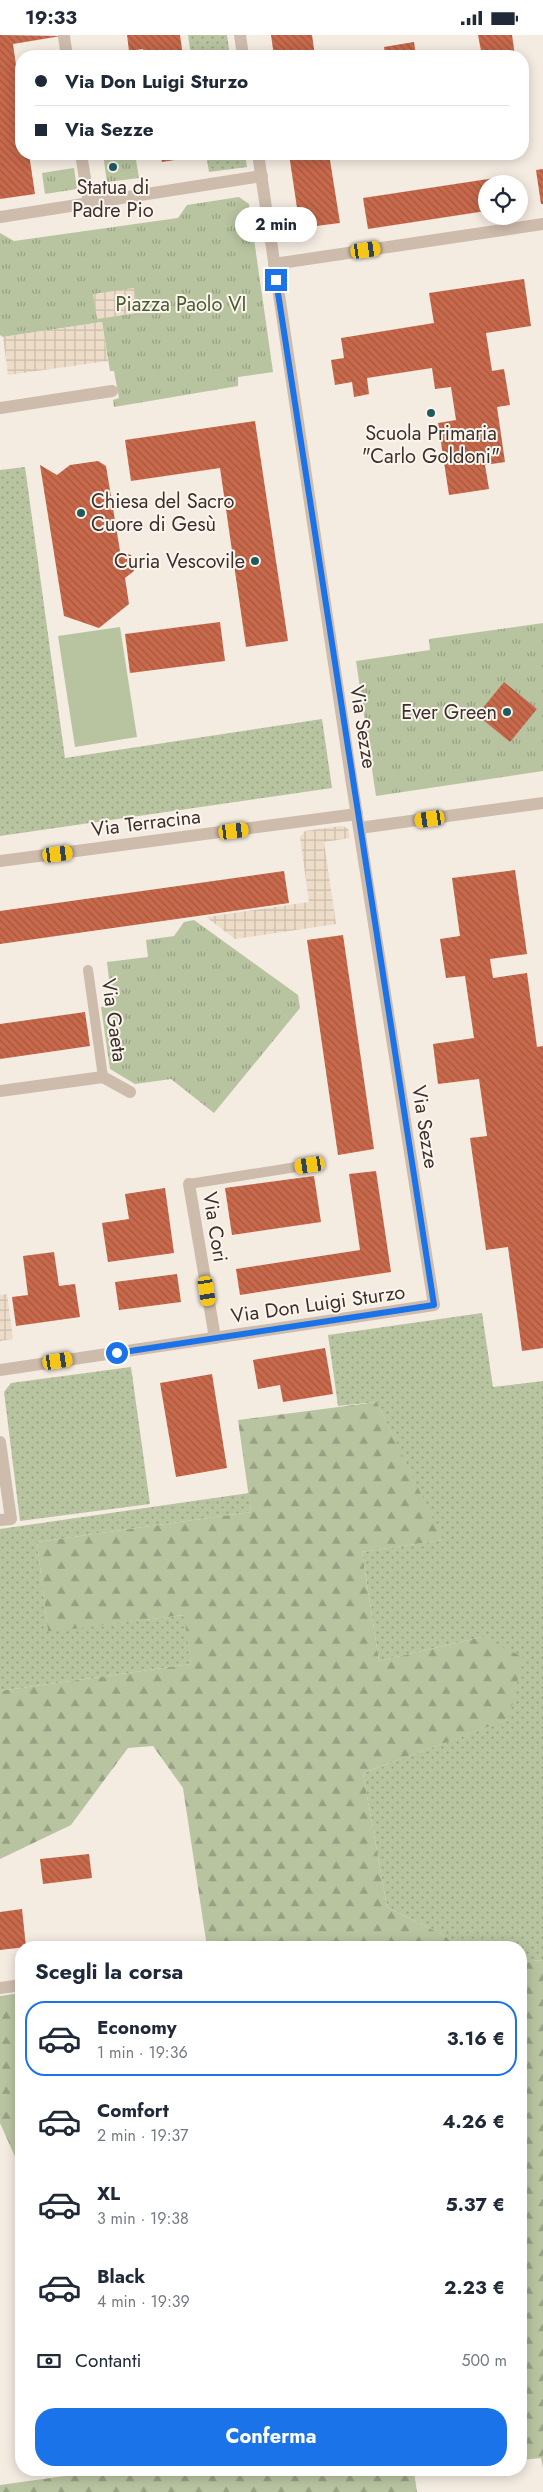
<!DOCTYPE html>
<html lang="it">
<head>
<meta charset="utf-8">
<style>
	body { margin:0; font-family:Jost,sans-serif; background:#f6f6f7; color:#1f2937; height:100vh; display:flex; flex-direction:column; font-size:19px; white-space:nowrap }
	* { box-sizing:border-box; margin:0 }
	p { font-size:16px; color:#747a83 }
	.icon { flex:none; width:28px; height:28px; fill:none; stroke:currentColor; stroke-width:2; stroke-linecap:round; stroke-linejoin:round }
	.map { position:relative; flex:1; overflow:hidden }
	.sheet { position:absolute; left:15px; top:1906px; width:512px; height:535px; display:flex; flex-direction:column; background:#fff; border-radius:20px; box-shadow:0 2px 12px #0003 }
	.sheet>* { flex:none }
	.top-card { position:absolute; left:15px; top:15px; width:514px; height:110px; border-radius:20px; box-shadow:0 2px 12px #0003; display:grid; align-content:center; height:110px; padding:0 20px; background:#fff }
	.fabs { position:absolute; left:478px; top:140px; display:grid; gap:10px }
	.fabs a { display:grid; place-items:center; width:50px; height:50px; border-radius:50%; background:#fff; box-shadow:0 2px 12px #0003; font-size:25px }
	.end { position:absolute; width:22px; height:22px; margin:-11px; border:6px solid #1a73e8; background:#fff; box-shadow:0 0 0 2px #fff }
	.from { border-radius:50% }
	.bubble { position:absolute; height:35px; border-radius:18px; background:#fff; box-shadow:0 2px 12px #0003; font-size:16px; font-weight:700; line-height:35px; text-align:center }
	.car { position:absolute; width:15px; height:30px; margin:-15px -8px; border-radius:6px; box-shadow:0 0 4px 1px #0007; background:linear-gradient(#f5c518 24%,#345 0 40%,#f5c518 0 76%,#345 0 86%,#f5c518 0) }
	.top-card b { display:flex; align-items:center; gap:18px; height:48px; font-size:19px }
	.top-card b+b { border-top:1px solid #e0e1e3 }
	.top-card i { width:12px; height:12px; background:#1f2937 }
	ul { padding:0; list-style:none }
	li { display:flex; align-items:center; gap:15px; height:75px; margin:0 10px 8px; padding:0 10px; border:2px solid transparent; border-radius:20px }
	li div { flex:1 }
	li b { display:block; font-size:19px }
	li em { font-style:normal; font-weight:700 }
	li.selected { border-color:#1a73e8 }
	li>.icon { width:45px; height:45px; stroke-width:1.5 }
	h2 { padding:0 20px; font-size:22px; line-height:60px }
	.pay { display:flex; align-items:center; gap:12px; height:55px; padding:0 20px; font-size:19px }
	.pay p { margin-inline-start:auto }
	.button { display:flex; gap:10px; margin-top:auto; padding:10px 20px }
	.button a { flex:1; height:58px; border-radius:20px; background:#1a73e8; color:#fff; font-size:20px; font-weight:700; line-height:58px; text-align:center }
	.status { display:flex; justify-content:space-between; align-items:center; height:35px; padding:0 25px; background:#fff; direction:ltr }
	.status svg { height:14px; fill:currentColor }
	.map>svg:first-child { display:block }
	.grass { fill:url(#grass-dots) }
	.forest { fill:url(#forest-firs) }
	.park { fill:url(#park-tufts) }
	.garden { fill:#b8c4a0 }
	.plaza { fill:url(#plaza-grid) }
	.building { fill:url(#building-back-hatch) }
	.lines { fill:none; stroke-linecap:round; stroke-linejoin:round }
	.lane { stroke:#cdbbac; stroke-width:10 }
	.street { stroke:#cdbbac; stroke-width:12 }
	.route { stroke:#1a73e8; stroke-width:6 }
	.poi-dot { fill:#1f5a5e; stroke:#fbf5ee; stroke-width:2 }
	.labels { text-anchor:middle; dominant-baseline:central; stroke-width:4; stroke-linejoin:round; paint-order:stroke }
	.poi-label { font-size:20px; fill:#3b302b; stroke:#fbf5ee }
	.park-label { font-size:20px; fill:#4a5a2e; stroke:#fbf5ee }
	.street-label { font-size:20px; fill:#3b302b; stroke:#fbf5ee }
</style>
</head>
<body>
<div class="status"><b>19:33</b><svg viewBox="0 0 49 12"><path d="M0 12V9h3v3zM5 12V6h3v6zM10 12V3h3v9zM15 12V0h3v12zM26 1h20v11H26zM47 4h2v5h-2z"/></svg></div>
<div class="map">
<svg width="543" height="2457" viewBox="0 0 543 2457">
	<defs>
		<pattern id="grass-dots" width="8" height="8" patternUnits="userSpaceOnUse" patternTransform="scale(1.25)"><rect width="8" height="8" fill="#b8c4a0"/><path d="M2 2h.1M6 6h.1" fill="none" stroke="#97a083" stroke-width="1.8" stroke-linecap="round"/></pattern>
		<pattern id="forest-firs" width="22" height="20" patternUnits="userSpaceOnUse" patternTransform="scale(1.25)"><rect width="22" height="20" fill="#b8c4a0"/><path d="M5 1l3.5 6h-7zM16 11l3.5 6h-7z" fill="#97a083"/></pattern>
		<pattern id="park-tufts" width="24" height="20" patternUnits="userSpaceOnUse" patternTransform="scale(1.25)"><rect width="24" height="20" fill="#b8c4a0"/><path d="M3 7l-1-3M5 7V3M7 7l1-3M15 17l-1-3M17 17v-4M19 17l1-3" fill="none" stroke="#97a083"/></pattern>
		<pattern id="plaza-grid" width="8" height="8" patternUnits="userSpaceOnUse" patternTransform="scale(1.25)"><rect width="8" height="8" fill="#ecdcc8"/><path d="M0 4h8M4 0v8" fill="none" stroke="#cbbdac"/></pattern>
		<pattern id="building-back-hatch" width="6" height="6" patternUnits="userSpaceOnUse" patternTransform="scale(1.25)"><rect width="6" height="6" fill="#c8694b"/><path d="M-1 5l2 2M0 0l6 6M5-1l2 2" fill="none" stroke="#a4573f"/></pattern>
	</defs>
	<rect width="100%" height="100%" fill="#f4ebe1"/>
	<g class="grass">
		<path d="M188,0H227L230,21H191Z"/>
		<path d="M206,119H245L247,132L209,137Z"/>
		<path d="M25,432L65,723L322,684L332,753L0,801V435Z"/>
		<path d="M482,1278L493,1352L543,1346V1925L521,1927V1912H467L387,1872L363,1738L508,1684L482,1602L379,1626L362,1517L442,1505L377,1367L338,1371L328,1300Z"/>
		<path d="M131,1332L150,1469L20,1486L4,1357L11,1348Z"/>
		<path d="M249,1458L251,1477L37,1507L48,1596L185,1580L191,1629L0,1656V1494Z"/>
	</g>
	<g class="forest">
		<path d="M377,1367L443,1505L362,1517L379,1626L482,1602L523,1622L509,1684L363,1738L387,1872L467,1912H207L183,1753L153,1711L128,1713L71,1790L0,1824V1656L191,1629L184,1580L48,1597L37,1507L251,1477L238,1385Z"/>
		<path d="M543,1925V2433L541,2423L521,2425V1927Z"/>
		<path d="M21,1958V2135L0,2088V1961Z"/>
		<path d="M108,2435H430L414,2437L417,2457H0V2450Z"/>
	</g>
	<g class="park">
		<path d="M103,119H135L139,143L107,147Z"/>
		<path d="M74,133L77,154L45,159L42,138Z"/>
		<path d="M239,162L249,169L273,337L238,342V351L114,372L113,365L119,363L114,336H110L102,287L3,302L0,300V198L14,206L178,183L187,170Z"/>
		<path d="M543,588V736L376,761L356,626L430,615L429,604Z"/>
		<path d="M194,885L298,960L300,973L214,1078L171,1044L135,1049L110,1034L101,972L112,970L107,927L148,922L146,905L174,901L184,887Z"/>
	</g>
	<path class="garden" d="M120,592L137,702L75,712L58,601Z"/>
	<g class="plaza">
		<path d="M134,253L138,278L97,284L93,259Z"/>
		<path d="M102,287L108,326L8,340L3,302Z"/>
		<path d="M341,791L348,793L350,803L324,807L336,889L235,904L206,882L309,867L300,802L305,796Z"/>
		<path d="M7,1259L13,1304L0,1306V1260Z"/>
	</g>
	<g class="building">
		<path d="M0,0L61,1L13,9L21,66V119H29L35,159L0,164Z"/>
		<path d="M127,0H180L183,21H144L143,14L129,16Z"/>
		<path d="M271,0H312L315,21H274Z"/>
		<path d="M478,0H512L515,21H482Z"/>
		<path d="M414,7L416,21H385L384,12Z"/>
		<path d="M160,119H199V121L162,127Z"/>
		<path d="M289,119H329L340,188L300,193Z"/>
		<path d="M543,134V169H541L536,135Z"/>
		<path d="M508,141L509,149H486V176L368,194L363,163Z"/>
		<path d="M524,244L531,291L486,298L492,336L504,334L510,370L497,372L505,427L485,430L489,454L449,460L438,388L456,385L451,352L435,354L432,333L367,343L369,359L354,362L352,347L335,350L331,325L344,323L341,303L434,288L429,258Z"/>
		<path d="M255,386L288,606L246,612L220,433L131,446L125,405Z"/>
		<path d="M98,426L106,431L120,516L131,520L134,536L125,543L129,569L99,593L64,581L40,430L57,440L70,430Z"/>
		<path d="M220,587L225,626L130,638L125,599Z"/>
		<path d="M504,647L537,674L510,707L477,680Z"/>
		<path d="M515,835L527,919L490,924L493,943L527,938L537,1012L543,1011V1313L522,1316L508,1212L486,1215L470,1103L487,1101L479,1044L438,1049L433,1009L474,1003L465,941L446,943L440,904L460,901L452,843Z"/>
		<path d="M284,836L289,868L0,909V876Z"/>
		<path d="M343,900L374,1114L338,1120L307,905Z"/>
		<path d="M85,977L90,1011L0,1024V989Z"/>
		<path d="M376,1136L391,1237L240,1260L236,1234L360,1215L349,1139Z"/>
		<path d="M314,1141L321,1187L232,1200L225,1153Z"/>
		<path d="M165,1153L174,1218L108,1227L102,1188L129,1184L125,1159Z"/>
		<path d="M54,1217L59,1251L75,1249L80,1282L16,1291L12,1262L28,1260L23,1221Z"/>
		<path d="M177,1239L181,1267L119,1275L115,1247Z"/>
		<path d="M325,1313L333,1359L283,1367L280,1350L258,1354L253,1325Z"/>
		<path d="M212,1339L227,1433L176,1442L160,1348Z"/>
		<path d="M89,1819L92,1843L43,1849L40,1824Z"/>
		<path d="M22,1874L26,1912L0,1915V1877Z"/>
	</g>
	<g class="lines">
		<g class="lane">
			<path d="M88,935L103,1042"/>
			<path d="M189,1149L309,1130"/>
		</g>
		<g class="street">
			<path d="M240,0L243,21"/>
			<path d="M64,2L67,21"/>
			<path d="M81,119L89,168"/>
			<path d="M0,182L262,141"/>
			<path d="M274,229L543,189"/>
			<path d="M0,373L112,356"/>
			<path d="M359,793L543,768"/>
			<path d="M0,826L357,779"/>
			<path d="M0,1056L103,1042L130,1057"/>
			<path d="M189,1149L215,1303"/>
			<path d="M0,1335L434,1270L352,749L258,119"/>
			<path d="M0,1407L11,1484L0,1485"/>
			<path d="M0,1953L21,1950"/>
		</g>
	</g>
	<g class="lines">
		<path class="route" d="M117,1318L434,1270L276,245"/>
	</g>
	<g class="poi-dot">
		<circle cx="113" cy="132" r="5"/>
		<circle cx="431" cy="378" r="5"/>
		<circle cx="81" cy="478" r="5"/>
		<circle cx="255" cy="526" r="5"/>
		<circle cx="507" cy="677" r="5"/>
	</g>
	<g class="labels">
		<g class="poi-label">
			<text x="113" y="152">Statua di<tspan x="113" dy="23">Padre Pio</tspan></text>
			<text x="431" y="398">Scuola Primaria<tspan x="431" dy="23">"Carlo Goldoni"</tspan></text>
			<text x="91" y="466" text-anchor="start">Chiesa del Sacro<tspan x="91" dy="23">Cuore di Gesù</tspan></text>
			<text x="245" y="526" text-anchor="end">Curia Vescovile</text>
			<text x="497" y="677" text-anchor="end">Ever Green</text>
		</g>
		<g class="park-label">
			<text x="181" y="269">Piazza Paolo VI</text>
		</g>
		<g class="street-label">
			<text transform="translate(363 692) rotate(81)">Via Sezze</text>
			<text transform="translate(146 788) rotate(-7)">Via Terracina</text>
			<text transform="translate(114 985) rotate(82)">Via Gaeta</text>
			<text transform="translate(425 1092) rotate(81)">Via Sezze</text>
			<text transform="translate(215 1192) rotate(81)">Via Cori</text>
			<text transform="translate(318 1269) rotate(-8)">Via Don Luigi Sturzo</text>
		</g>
	</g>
</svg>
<div class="fabs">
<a><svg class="icon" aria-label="locate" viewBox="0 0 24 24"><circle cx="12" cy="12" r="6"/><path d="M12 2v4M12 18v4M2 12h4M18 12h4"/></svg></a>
</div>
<i class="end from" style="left:117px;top:1318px"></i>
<i class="end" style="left:276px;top:245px"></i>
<div class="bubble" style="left:235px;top:172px;width:82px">2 min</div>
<i class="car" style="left:366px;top:215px;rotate:82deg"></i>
<i class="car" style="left:430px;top:784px;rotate:262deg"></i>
<i class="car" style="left:234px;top:796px;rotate:83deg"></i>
<i class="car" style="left:58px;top:819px;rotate:83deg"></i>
<i class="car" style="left:310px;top:1130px;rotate:261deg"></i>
<i class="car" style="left:207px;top:1256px;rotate:171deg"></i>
<i class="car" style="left:58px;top:1326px;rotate:81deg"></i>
<div class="top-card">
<b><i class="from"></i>Via Don Luigi Sturzo</b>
<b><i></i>Via Sezze</b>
</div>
<section class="sheet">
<h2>Scegli la corsa</h2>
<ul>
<li class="selected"><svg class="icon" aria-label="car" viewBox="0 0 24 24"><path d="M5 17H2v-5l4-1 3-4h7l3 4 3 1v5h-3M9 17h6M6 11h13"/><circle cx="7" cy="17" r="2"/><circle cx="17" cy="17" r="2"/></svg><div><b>Economy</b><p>1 min · 19:36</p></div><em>3.16 €</em></li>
<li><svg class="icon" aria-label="car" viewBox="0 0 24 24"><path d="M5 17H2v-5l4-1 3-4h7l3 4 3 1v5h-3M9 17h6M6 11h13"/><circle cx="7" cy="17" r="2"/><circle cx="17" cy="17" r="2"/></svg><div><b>Comfort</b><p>2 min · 19:37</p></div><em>4.26 €</em></li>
<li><svg class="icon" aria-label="car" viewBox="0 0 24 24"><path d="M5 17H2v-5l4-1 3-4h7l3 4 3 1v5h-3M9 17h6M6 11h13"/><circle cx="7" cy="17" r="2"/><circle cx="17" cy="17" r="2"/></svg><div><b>XL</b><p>3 min · 19:38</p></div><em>5.37 €</em></li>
<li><svg class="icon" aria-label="car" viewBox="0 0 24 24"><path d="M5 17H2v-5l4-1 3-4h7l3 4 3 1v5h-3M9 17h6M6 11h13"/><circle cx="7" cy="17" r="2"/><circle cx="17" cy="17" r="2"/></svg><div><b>Black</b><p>4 min · 19:39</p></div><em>2.23 €</em></li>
</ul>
<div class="pay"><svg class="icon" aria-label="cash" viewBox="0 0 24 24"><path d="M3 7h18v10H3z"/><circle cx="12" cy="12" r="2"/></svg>Contanti<p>500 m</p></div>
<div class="button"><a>Conferma</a></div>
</section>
</div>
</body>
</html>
